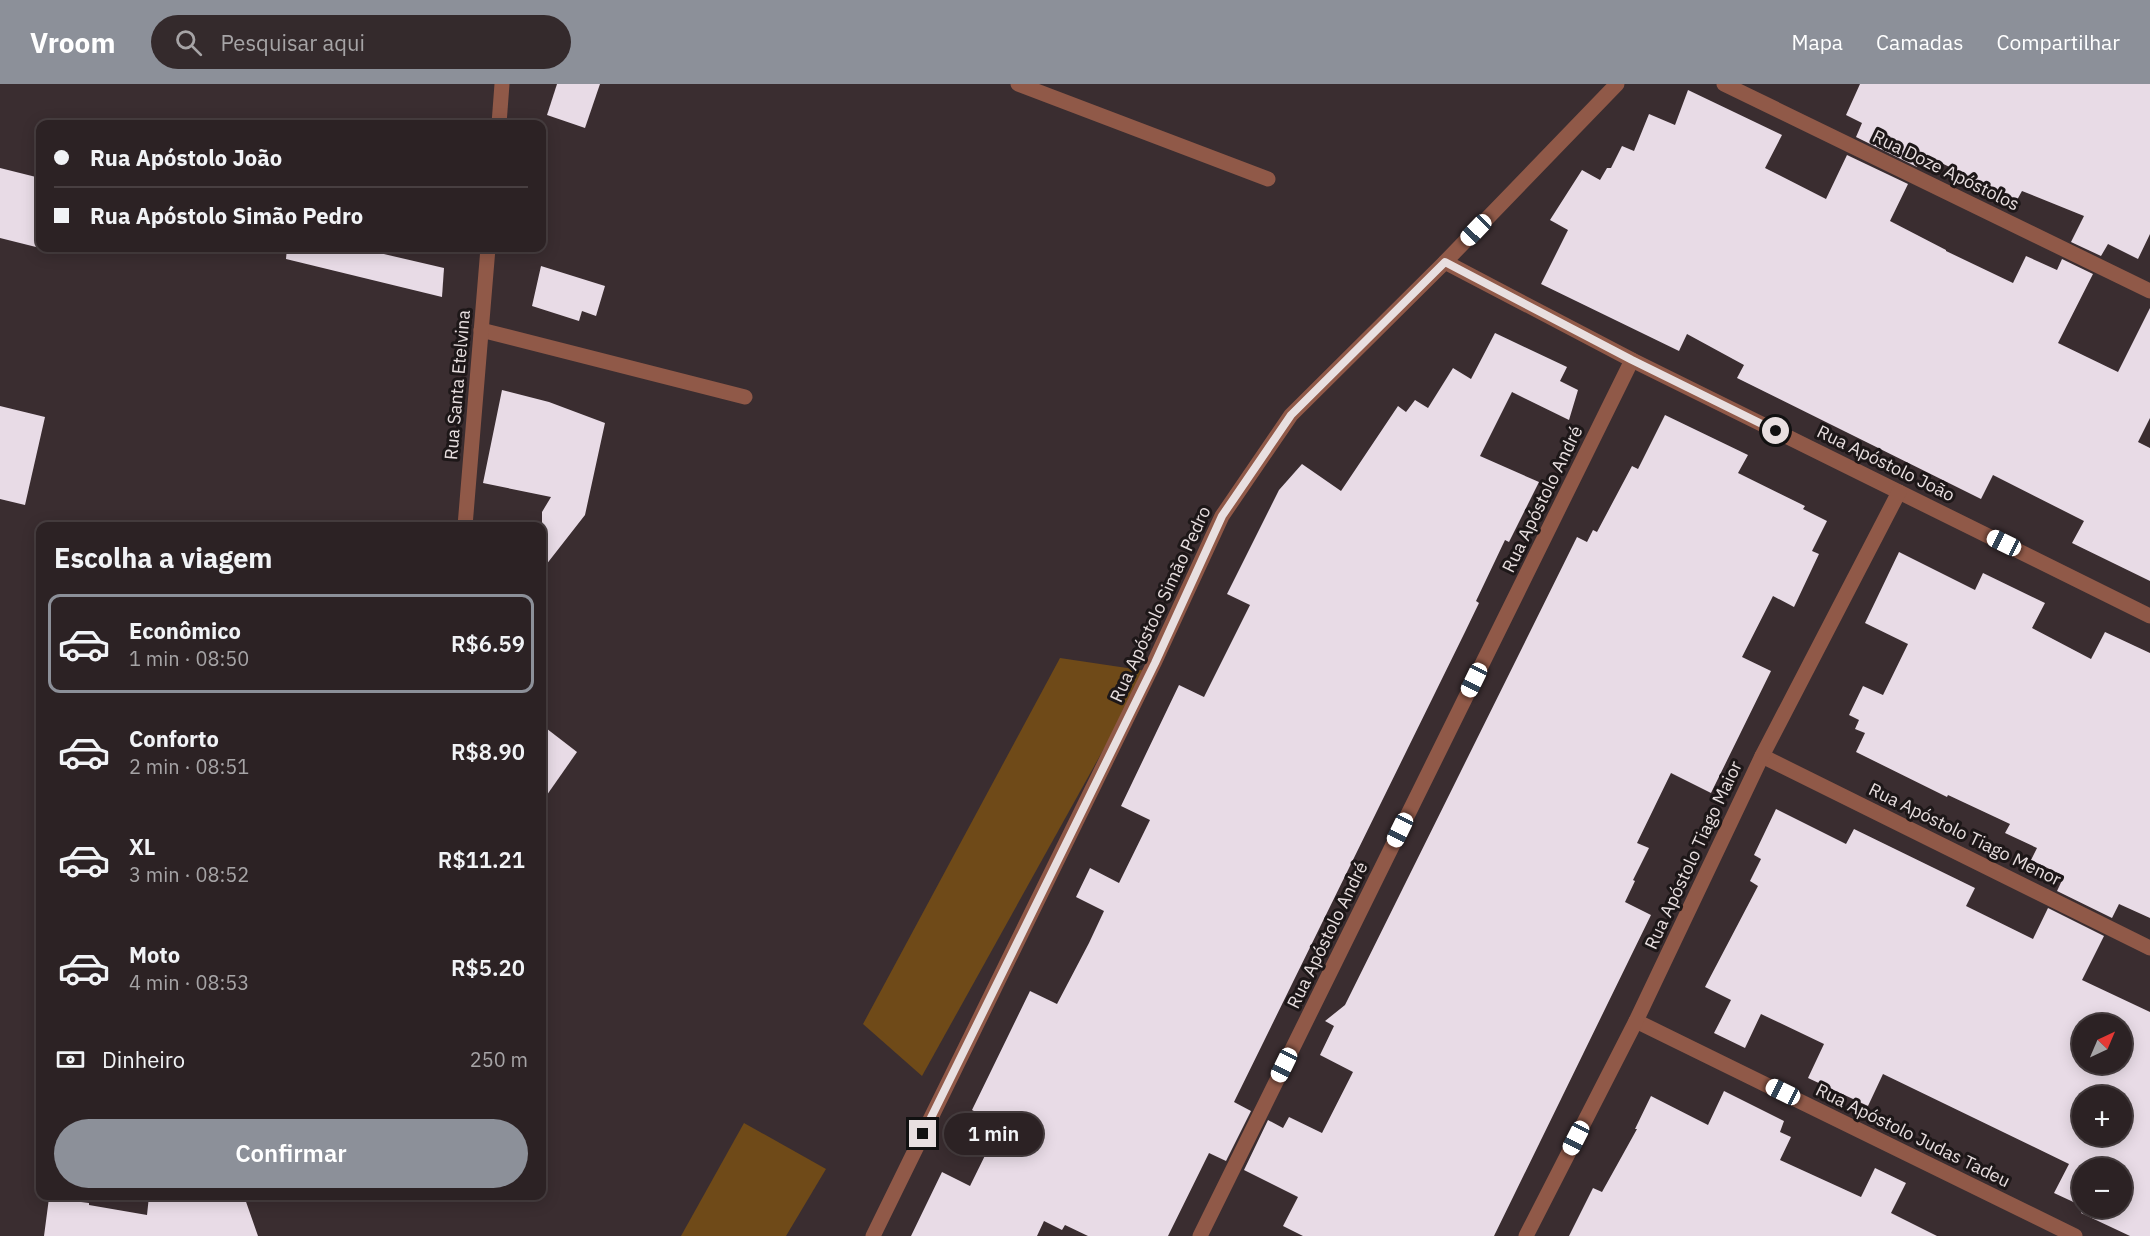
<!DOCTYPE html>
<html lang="pt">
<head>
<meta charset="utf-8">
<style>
	body { margin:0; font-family:"IBM Plex Sans",sans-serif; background:#342a2c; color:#f1f3f6; height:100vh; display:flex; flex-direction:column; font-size:22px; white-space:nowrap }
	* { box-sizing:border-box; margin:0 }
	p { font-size:20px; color:#a6a4a6 }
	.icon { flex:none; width:33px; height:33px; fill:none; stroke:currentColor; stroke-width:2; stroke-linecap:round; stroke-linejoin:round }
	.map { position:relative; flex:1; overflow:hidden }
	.drawer { position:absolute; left:36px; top:438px; width:510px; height:678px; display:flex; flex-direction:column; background:#2c2224; border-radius:12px; box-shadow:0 3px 15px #0003,0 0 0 2px #483f41 }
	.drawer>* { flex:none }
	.banner { position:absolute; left:36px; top:36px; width:510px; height:132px; border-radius:12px; box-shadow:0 3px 15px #0003,0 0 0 2px #483f41; display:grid; align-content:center; height:132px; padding:0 18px; background:#2c2224 }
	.needle { width:39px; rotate:44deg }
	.controls { position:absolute; left:2072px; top:930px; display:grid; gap:12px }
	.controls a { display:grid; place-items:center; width:60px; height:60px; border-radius:50%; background:#2c2224; box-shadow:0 3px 15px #0003,0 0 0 2px #483f41; font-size:30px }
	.end { position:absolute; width:27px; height:27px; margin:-14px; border:8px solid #e8dfe0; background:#111; box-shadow:0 0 0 3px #111 }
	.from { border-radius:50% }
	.bubble { position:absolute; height:42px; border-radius:21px; background:#2c2224; box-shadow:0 3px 15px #0003,0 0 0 2px #483f41; font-size:20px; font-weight:600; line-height:42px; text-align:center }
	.car { position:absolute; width:18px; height:36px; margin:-18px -9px; border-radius:8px; box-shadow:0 0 4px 2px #0007; background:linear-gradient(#fff 24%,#345 0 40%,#fff 0 76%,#345 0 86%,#fff 0) }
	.banner b { display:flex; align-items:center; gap:21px; height:57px; font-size:22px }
	.banner b+b { border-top:2px solid #483f41 }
	.banner i { width:15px; height:15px; background:#f1f3f6 }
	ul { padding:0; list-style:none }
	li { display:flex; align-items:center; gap:18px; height:99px; margin:0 12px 9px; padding:0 6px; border:3px solid transparent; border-radius:12px }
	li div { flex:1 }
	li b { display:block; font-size:22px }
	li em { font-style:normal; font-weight:600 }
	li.on { border-color:#8c9099 }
	li>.icon { width:54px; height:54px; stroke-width:1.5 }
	h2 { padding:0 18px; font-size:27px; line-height:72px }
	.pay { display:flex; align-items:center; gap:15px; height:66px; padding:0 18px; font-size:22px }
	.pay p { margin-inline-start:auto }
	.button { display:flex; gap:12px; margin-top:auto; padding:12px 18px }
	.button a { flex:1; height:69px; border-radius:36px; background:#8c9099; color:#fff; font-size:24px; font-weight:600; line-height:69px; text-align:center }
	header { display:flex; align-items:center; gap:36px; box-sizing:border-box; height:84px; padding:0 30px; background:#8c9099; color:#fff }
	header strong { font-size:28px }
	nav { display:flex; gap:33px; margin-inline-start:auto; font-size:21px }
	.search { width:420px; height:54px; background:#342a2c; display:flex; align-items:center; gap:15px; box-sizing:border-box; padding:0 21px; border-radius:33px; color:#a6a4a6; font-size:22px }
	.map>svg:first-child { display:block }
	.green { fill:#6f4a18 }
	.building { fill:#e8dbe6; fill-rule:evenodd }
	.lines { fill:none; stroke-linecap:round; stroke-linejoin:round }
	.minor { stroke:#905948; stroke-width:15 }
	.route { stroke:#e8dfe0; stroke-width:8 }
	.labels { text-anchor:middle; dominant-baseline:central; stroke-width:6; stroke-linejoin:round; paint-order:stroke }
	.street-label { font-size:18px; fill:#e8dfe0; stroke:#1d1718 }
</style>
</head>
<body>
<header>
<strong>Vroom</strong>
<div class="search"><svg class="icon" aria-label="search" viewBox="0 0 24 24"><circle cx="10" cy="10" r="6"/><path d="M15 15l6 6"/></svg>Pesquisar aqui</div>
<nav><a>Mapa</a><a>Camadas</a><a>Compartilhar</a></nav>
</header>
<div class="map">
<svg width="2150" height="1152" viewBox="0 0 2150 1152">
	<rect width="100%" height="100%" fill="#3a2d30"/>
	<g class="green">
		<path d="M1060,574L1147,587L922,992L863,940Z"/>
		<path d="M744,1039L826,1085L786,1152H681Z"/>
	</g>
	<g class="building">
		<path d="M557,0H600L585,44L547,31Z"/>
		<path d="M1860,0H2150V150L2138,175L2108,160L2101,172L2071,158L2084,132L2022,107L2017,116L1923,70L1917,83L1856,53L1862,39L1846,31Z"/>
		<path d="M1688,6L1782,51L1765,84L1826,115L1847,71L1908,100L1890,137L1946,166V167L2013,199L2026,172L2057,186L2062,175L2093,190L2058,259L2118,288L2150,224V334L2138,358L2150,364V497L2072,459L2084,437L1993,391L1981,415L1737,294L1744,281L1687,250L1679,267L1541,200L1568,146L1550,136L1582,86L1600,96L1607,84H1611L1622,62L1634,67L1649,30L1675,41Z"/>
		<path d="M0,84L40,94V164L0,154Z"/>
		<path d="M287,164H358L444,184L442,213L286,175Z"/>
		<path d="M541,182L605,202L596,232L582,227L579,237L532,222Z"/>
		<path d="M1495,249L1567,283L1560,297L1578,306L1569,336L1512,308L1480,372L1539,398L1509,458L1505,456L1476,517L1479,519L1465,548L1234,1018L1251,1027L1226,1077L1209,1069L1168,1152H1088L1065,1141L1062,1146L1044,1137L1037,1152H911L942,1088L970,1102L1000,1041L972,1026L1030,907L1057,920L1089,859L1104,827L1076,813L1090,784L1119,799L1150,736L1121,722L1179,601L1204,613L1250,521L1227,510L1279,406L1302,380L1341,407L1398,322L1406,328L1415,316L1428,324L1453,284L1471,295Z"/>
		<path d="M502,306L549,318L605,339L585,431L542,486V428L551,413L483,399Z"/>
		<path d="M0,322L45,333L25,421L0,415Z"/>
		<path d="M1665,331L1748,371L1738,389L1805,422L1803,425L1827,437L1812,467L1819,470L1794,523L1773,512L1742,573L1771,587L1711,709L1671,689L1637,759L1649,764L1633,796L1635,797L1625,818L1651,831L1494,1152H1303L1283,1142L1298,1113L1244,1086L1268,1036L1283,1044L1289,1033L1322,1049L1353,988L1320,971L1334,942L1325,937L1345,921L1577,453L1587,458L1593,446L1597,448L1632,382L1638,385Z"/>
		<path d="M1899,468L1975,506L1983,489L2045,519L2032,544L2091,575L2105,548L2150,569V834L2119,820L2112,834L2057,807L2064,792L2031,776L2037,764L2005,749L2010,740L1948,711L1947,713L1856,668L1865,649L1855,645L1859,636L1849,631L1863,602L1883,611L1908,560L1865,539Z"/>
		<path d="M542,641L577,668L542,718Z"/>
		<path d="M1776,725L1846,760L1854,745L1975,804L1966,822L2033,855L2048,824L2104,852L2082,896L2150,928V1152H2130L2081,1129L2083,1124H2121V1084H2082V1122L2054,1109L2069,1080L1883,990L1868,1022L1808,994L1824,960L1761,930L1745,964L1714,949L1731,916L1705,903L1758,802L1750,797L1761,775L1754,771ZM2082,940H2121V980H2082ZM2082,1012H2121V1052H2082Z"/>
		<path d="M1724,1007L1784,1037L1780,1048L1791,1053L1780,1076L1861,1113L1875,1084L1906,1099L1891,1129L1937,1152H1569L1593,1104L1602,1108L1637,1045H1635L1651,1012L1708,1041Z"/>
		<path d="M149,1112H244L258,1152H44L49,1114L89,1119V1121L147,1131Z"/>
	</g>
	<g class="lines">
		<g class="minor">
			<path d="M1018,0L1268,95"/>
			<path d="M1724,0L2150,207"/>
			<path d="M499,40L502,0"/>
			<path d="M1445,178L1632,276L2150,532"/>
			<path d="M481,246L745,313"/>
			<path d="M465,442L488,164"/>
			<path d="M1762,672L2150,864"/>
			<path d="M1636,937L2075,1152"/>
			<path d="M873,1152L1154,579L1222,432L1291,331L1445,178L1617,0"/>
			<path d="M1200,1152L1632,276"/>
			<path d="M1526,1152L1636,937L1762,672L1899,408"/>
		</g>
	</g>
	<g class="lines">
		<path class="route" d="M923,1050L1155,579L1222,432L1291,331L1445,178L1632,276L1776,347"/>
	</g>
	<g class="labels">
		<g class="street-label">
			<text transform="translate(1946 86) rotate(26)">Rua Doze Apóstolos</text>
			<text transform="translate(457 301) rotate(-85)">Rua Santa Etelvina</text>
			<text transform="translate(1886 379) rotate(26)">Rua Apóstolo João</text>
			<text transform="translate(1542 415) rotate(-64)">Rua Apóstolo André</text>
			<text transform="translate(1160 520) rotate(-65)">Rua Apóstolo Simão Pedro</text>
			<text transform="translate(1965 750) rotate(26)">Rua Apóstolo Tiago Menor</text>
			<text transform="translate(1693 771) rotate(-65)">Rua Apóstolo Tiago Maior</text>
			<text transform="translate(1327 851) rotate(-64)">Rua Apóstolo André</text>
			<text transform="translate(1913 1051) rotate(26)">Rua Apóstolo Judas Tadeu</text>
		</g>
	</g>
</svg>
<div class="controls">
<a><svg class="needle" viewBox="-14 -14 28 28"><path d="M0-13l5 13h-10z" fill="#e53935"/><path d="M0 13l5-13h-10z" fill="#a6a4a6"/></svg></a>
<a>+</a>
<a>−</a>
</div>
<i class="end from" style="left:1776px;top:347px"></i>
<i class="end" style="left:923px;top:1050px"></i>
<div class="bubble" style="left:944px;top:1029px;width:99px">1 min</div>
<i class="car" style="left:1476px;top:146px;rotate:224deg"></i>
<i class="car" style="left:2004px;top:459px;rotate:296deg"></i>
<i class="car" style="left:1474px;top:596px;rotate:206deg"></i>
<i class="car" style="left:1400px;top:746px;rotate:206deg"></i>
<i class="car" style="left:1284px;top:981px;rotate:206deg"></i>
<i class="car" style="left:1783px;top:1008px;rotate:296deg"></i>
<i class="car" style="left:1576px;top:1054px;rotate:207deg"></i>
<div class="banner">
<b><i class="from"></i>Rua Apóstolo João</b>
<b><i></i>Rua Apóstolo Simão Pedro</b>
</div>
<section class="drawer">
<h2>Escolha a viagem</h2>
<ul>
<li class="on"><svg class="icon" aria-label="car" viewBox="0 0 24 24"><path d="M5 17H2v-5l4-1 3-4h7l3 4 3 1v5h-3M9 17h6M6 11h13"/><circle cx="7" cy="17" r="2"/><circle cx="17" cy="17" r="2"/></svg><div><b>Econômico</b><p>1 min · 08:50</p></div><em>R$6.59</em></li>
<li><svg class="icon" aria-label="car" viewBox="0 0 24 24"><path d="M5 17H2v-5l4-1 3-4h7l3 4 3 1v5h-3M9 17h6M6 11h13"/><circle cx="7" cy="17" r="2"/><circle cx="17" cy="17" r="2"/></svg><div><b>Conforto</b><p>2 min · 08:51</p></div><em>R$8.90</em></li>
<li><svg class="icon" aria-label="car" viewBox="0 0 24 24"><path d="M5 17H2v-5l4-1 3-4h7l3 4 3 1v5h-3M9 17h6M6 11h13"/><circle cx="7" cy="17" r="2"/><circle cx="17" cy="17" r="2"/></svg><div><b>XL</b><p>3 min · 08:52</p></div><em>R$11.21</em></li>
<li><svg class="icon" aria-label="car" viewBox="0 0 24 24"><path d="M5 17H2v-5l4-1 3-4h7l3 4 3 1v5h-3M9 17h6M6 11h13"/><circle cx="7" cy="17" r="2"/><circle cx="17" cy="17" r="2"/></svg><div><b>Moto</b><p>4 min · 08:53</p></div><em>R$5.20</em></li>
</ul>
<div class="pay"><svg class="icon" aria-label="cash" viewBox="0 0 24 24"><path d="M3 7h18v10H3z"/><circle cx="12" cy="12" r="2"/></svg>Dinheiro<p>250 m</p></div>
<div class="button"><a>Confirmar</a></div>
</section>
</div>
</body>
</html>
